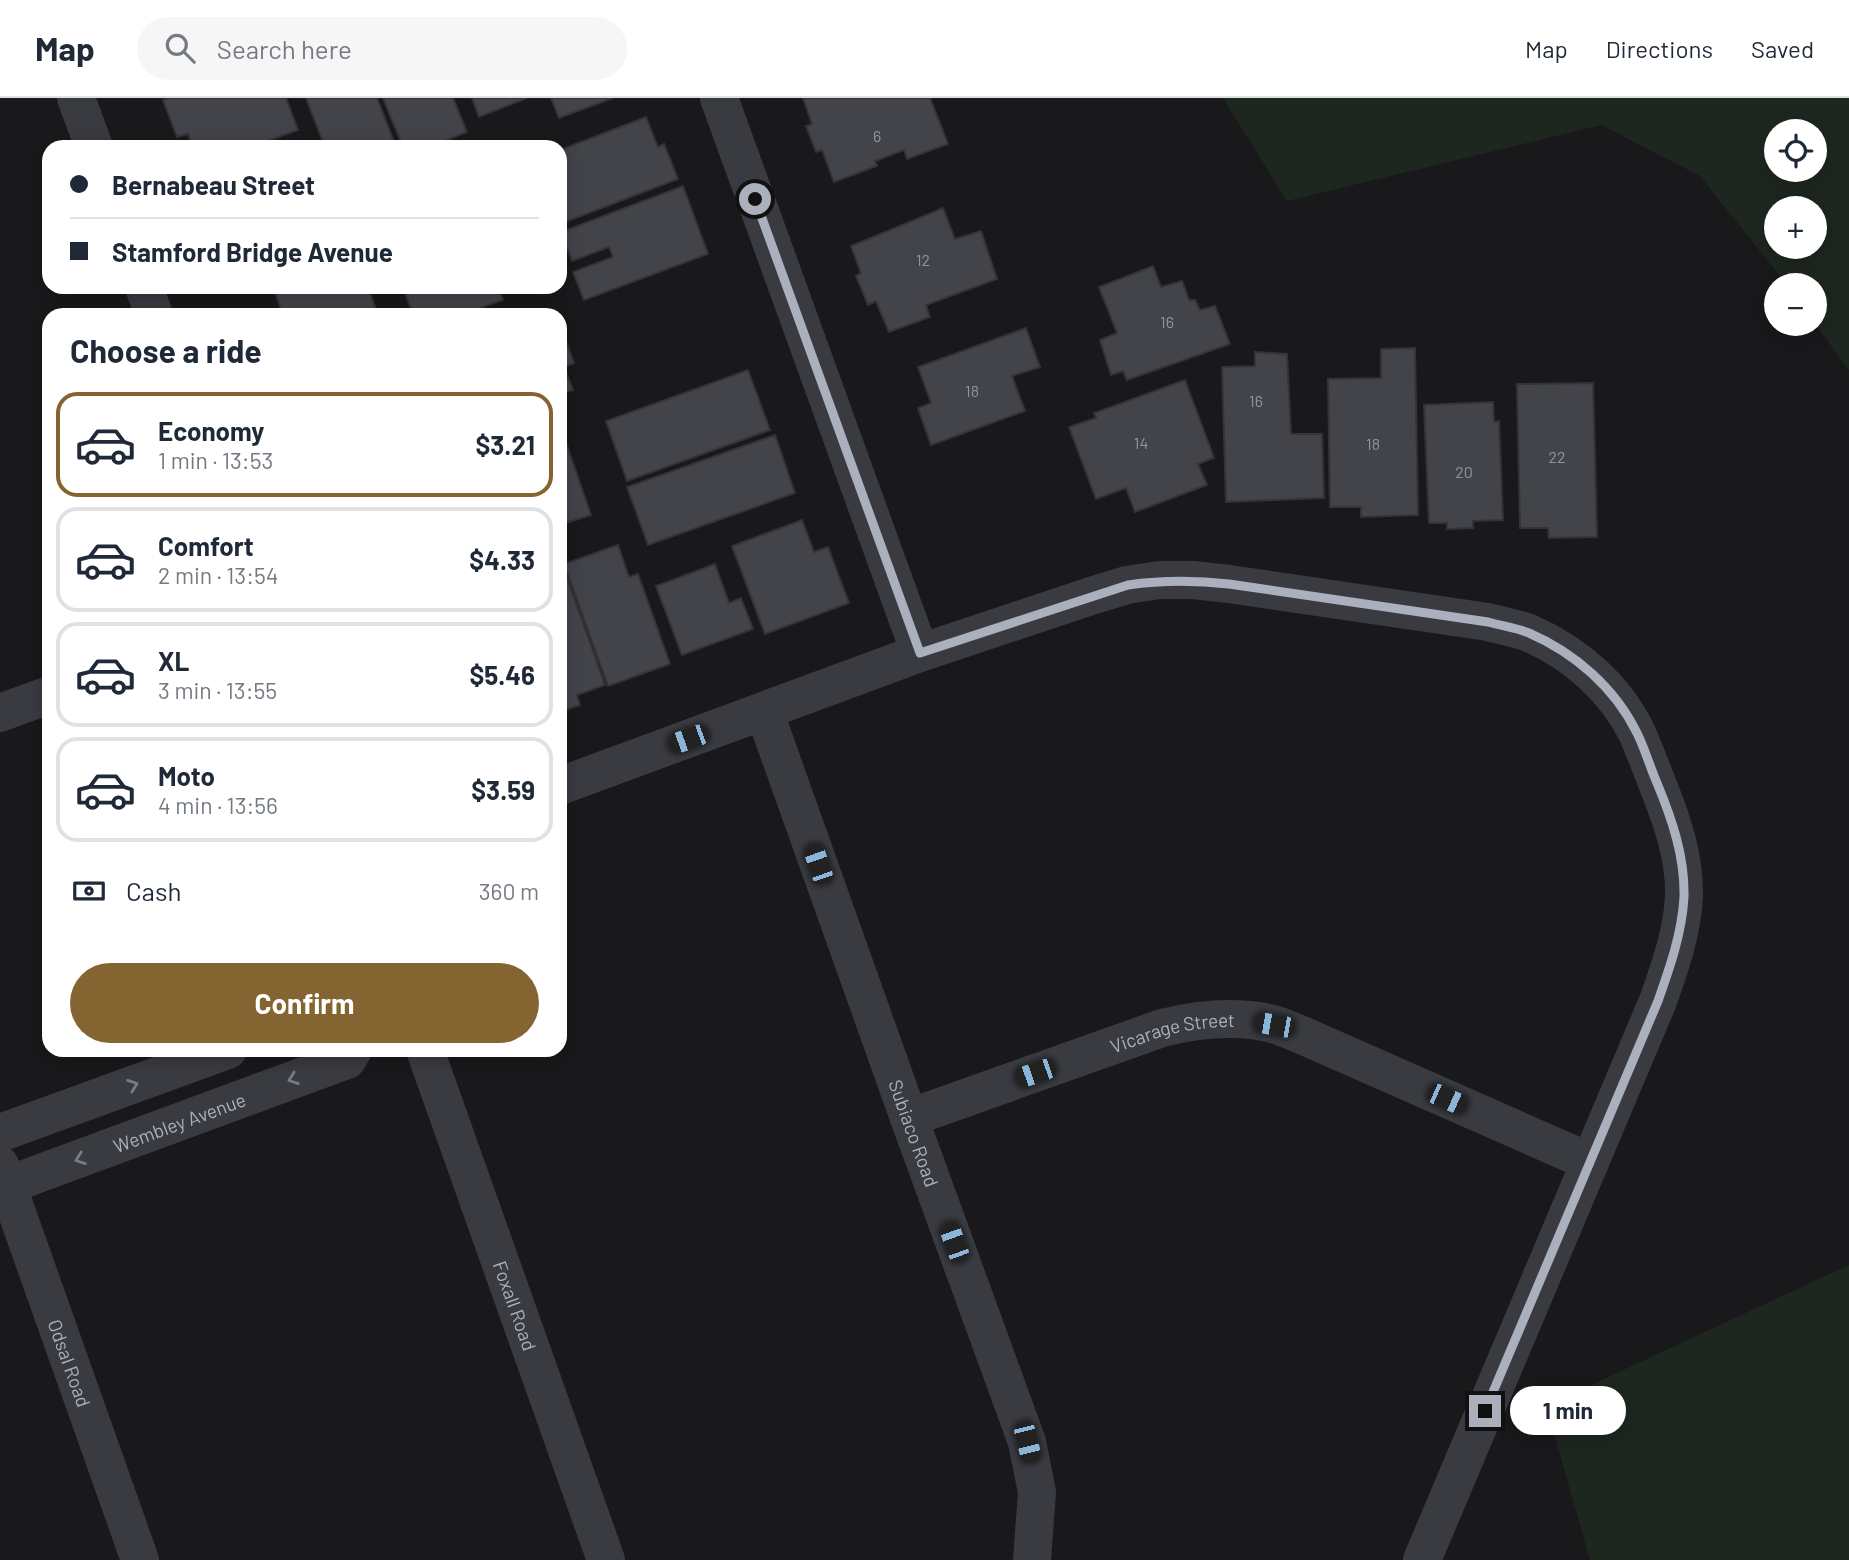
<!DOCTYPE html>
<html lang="en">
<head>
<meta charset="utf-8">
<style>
	body { margin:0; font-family:Barlow,sans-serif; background:#f6f6f7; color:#1f2937; height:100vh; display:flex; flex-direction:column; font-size:26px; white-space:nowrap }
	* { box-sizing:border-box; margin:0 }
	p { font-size:23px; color:#747a83 }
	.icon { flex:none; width:38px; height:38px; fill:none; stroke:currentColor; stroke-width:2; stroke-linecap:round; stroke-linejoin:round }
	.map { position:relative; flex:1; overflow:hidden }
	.details { position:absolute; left:42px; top:210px; width:525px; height:749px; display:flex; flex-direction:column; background:#fff; border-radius:21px; box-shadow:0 4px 18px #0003 }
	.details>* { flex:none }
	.banner { position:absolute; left:42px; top:42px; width:525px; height:154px; border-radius:21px; box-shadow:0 4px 18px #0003; display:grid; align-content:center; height:154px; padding:0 28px; background:#fff }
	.fabs { position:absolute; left:1764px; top:21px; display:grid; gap:14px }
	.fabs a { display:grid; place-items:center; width:63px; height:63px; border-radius:50%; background:#fff; box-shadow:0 4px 18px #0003; font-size:35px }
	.end { position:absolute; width:32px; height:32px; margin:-16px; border:9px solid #aab1bc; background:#111; box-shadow:0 0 0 4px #111 }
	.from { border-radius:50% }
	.bubble { position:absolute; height:49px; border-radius:24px; background:#fff; box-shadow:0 4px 18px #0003; font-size:23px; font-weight:700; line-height:49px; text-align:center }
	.car { position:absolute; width:21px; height:42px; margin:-21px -10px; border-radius:9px; box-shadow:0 0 5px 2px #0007; background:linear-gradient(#222 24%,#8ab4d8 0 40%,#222 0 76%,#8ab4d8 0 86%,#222 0) }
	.banner b { display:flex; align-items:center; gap:24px; height:66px; font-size:26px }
	.banner b+b { border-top:2px solid #e0e1e3 }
	.banner i { width:18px; height:18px; background:#1f2937 }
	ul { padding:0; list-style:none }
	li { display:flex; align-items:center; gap:21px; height:105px; margin:0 14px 10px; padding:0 14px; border:4px solid #e0e1e3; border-radius:21px }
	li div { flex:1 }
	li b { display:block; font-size:26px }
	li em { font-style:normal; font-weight:700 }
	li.current { border-color:#846532 }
	li>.icon { width:63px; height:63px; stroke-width:1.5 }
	h2 { padding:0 28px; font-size:32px; line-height:84px }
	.pay { display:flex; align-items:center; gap:18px; height:77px; padding:0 28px; font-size:26px }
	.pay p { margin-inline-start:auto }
	.button { display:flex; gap:14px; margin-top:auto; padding:14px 28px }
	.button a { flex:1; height:80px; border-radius:42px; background:#846532; color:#fff; font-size:28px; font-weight:700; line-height:80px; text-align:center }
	header { display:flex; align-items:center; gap:42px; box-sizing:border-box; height:98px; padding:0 35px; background:#fff; border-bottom:2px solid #e0e1e3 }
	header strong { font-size:33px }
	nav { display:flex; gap:38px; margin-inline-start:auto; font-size:24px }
	.search { width:490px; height:63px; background:#f6f6f7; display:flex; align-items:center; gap:18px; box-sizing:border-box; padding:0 24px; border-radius:38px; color:#747a83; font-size:26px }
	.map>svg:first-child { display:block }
	.green { fill:#1e271f; fill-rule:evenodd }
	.building { fill:#434449; stroke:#333338; stroke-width:2 }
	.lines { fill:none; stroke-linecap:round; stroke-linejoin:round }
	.minor { stroke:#393b41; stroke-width:38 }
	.oneway { stroke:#777c85 }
	.route { stroke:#aab1bc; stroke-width:9 }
	.labels { text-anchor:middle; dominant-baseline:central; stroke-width:6; stroke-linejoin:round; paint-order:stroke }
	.number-label { font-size:16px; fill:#90969f }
	.street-label { font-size:19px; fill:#aab1bc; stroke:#141417 }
</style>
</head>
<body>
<header>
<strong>Map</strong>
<div class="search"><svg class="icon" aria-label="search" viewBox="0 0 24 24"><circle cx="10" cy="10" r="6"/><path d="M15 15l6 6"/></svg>Search here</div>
<nav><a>Map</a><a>Directions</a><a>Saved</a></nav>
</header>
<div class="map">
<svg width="1849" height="1462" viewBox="0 0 1849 1462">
	<rect width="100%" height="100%" fill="#19191c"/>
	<g class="green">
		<path d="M1223,0H1849V272L1815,226V187H1787L1700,78L1601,27L1287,103ZM1776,33H1815V72H1776ZM1776,110H1815V149H1776Z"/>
		<path d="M1849,1167V1462H1590L1546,1308Z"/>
	</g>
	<g class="building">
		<path d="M169,0H286L298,32L251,49H193L188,36L177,39L163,2Z"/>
		<path d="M306,0H377L396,49H325Z"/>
		<path d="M383,0H453L467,34L430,49H403Z"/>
		<path d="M472,0H527L479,19Z"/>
		<path d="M551,0H613L559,20Z"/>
		<path d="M803,0H930L948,46L907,61L904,52L875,63L877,68L834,84L822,52L816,54L806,28L812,26Z"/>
		<path d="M646,19L658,49L664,46L678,81L560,126V52Z"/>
		<path d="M683,88L708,156L584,202L573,174L613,159L609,149L572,163L561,134Z"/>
		<path d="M943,110L955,141L981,133L997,181L926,207L930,219L889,234L876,203L868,207L856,178L861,175L851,148Z"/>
		<path d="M1153,168L1161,189L1182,183L1189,202H1195L1200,212L1215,208L1230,246L1127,282L1123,273L1111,277L1100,242L1117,235L1099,189Z"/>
		<path d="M273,189H368L378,217H283Z"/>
		<path d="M403,189H498L503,202L461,217H413Z"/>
		<path d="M560,226L574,265L564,269L573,292L560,296Z"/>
		<path d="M1026,230L1040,269L1012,278L1025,313L931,347L918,310L931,305L918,269Z"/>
		<path d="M1415,250L1418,417L1361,419V409H1330L1328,281L1381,280V251Z"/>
		<path d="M1255,254L1287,256L1291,336H1322L1324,400L1226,404L1222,269L1255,268Z"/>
		<path d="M748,272L770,332L627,383L606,323Z"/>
		<path d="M1185,282L1214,360L1198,366L1207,387L1135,414L1126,390L1096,401L1069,329L1096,320L1094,315Z"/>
		<path d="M1593,285L1597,439L1549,440L1548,430H1520L1517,286Z"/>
		<path d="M1493,304L1494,324L1499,323L1503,422L1473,423V430L1447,431V425H1429L1424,307Z"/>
		<path d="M560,327L591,417L560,427Z"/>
		<path d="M775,337L795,395L648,447L627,389Z"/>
		<path d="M802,422L814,454L828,449L849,505L765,536L732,448Z"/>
		<path d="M618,447L629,479L638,476L670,566L608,588L564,466Z"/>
		<path d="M715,466L729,505L741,500L753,531L682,557L656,488Z"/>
		<path d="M564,471L605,587L577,597L580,607L560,614V472Z"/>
	</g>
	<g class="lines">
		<g class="minor">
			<path d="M76,0L94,49"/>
			<path d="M719,0L920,555"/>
			<path d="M144,189L154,217"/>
			<path id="s1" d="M764,613L909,1020L1027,1344L1037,1394L1032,1462"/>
			<path d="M0,615L49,597"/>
			<path d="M560,688L920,555L1094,497L1127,487L1159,482H1193L1229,486L1488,524C1502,528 1517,530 1529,535C1575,555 1615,590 1637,635C1645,653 1652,672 1659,690C1673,725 1685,761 1684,799C1682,835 1670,869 1658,903L1422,1462"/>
			<path id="s2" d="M425,952L606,1462"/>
			<path id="s3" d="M909,1020L1162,930C1199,921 1236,917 1273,926C1283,929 1294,934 1304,938L1590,1064"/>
			<path d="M0,1035L228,952"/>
			<path id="s4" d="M0,1067L140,1462"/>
			<path id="s5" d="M0,1090L347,962L353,952"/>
		</g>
	</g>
	<defs><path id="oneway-chevron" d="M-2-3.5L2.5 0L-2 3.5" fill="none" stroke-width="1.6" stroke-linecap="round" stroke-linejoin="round" transform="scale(1.75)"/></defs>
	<g class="oneway">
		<use href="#oneway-chevron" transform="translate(293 981) rotate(160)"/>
		<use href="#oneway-chevron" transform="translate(133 987) rotate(-20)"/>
		<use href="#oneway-chevron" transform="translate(80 1061) rotate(160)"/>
	</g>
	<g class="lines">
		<path class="route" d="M755,101L920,555L1128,487C1163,482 1193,482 1229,486L1488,524C1502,528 1517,530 1529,535C1575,555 1615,590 1637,635C1645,651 1650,669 1657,685C1672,721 1685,759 1684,799C1682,835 1670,869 1658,903L1485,1313"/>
	</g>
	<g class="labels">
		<g class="number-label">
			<text x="877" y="37">6</text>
			<text x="923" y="161">12</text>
			<text x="1167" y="223">16</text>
			<text x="972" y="292">18</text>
			<text x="1256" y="302">16</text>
			<text x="1141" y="344">14</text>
			<text x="1373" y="345">18</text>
			<text x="1557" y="358">22</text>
			<text x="1464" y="373">20</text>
		</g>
		<g class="street-label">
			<text stroke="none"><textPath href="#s3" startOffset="278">Vicarage Street</textPath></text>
			<text stroke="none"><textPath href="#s5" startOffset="191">Wembley Avenue</textPath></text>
			<text stroke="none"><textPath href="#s1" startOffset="448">Subiaco Road</textPath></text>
			<text stroke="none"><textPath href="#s2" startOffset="271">Foxall Road</textPath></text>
			<text stroke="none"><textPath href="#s4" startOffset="210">Odsal Road</textPath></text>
		</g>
	</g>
</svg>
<div class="fabs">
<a><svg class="icon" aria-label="locate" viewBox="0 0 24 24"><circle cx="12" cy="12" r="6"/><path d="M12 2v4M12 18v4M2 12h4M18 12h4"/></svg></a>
<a>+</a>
<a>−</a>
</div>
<i class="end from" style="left:755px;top:101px"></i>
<i class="end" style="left:1485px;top:1313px"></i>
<div class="bubble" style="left:1510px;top:1288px;width:116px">1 min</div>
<i class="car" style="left:688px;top:641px;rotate:250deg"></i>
<i class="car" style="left:818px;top:766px;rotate:341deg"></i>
<i class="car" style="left:1274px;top:927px;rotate:280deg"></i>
<i class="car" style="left:1035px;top:975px;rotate:251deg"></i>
<i class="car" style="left:1447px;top:1001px;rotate:114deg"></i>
<i class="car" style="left:954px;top:1144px;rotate:340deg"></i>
<i class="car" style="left:1027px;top:1344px;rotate:166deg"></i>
<div class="banner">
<b><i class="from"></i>Bernabeau Street</b>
<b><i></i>Stamford Bridge Avenue</b>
</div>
<section class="details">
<h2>Choose a ride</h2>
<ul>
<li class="current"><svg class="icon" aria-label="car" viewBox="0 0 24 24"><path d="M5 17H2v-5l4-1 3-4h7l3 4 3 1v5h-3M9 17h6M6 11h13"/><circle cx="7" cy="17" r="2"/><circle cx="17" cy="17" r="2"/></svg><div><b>Economy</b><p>1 min · 13:53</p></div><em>$3.21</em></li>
<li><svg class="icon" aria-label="car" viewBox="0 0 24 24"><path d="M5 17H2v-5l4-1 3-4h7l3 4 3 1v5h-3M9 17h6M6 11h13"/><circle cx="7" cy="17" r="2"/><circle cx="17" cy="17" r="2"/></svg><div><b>Comfort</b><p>2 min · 13:54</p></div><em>$4.33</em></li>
<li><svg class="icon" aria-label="car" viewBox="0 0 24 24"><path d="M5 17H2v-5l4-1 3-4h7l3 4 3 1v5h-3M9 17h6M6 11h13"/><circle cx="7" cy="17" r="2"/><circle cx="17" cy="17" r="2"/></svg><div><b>XL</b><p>3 min · 13:55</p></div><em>$5.46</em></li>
<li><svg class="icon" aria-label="car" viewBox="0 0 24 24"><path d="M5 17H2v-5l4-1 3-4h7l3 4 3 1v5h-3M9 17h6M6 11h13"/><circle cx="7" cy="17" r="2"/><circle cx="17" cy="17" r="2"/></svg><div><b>Moto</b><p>4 min · 13:56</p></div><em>$3.59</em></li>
</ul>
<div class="pay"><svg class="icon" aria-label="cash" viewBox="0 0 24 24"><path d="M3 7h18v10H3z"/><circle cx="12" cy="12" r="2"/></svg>Cash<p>360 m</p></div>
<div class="button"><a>Confirm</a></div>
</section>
</div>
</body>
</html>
